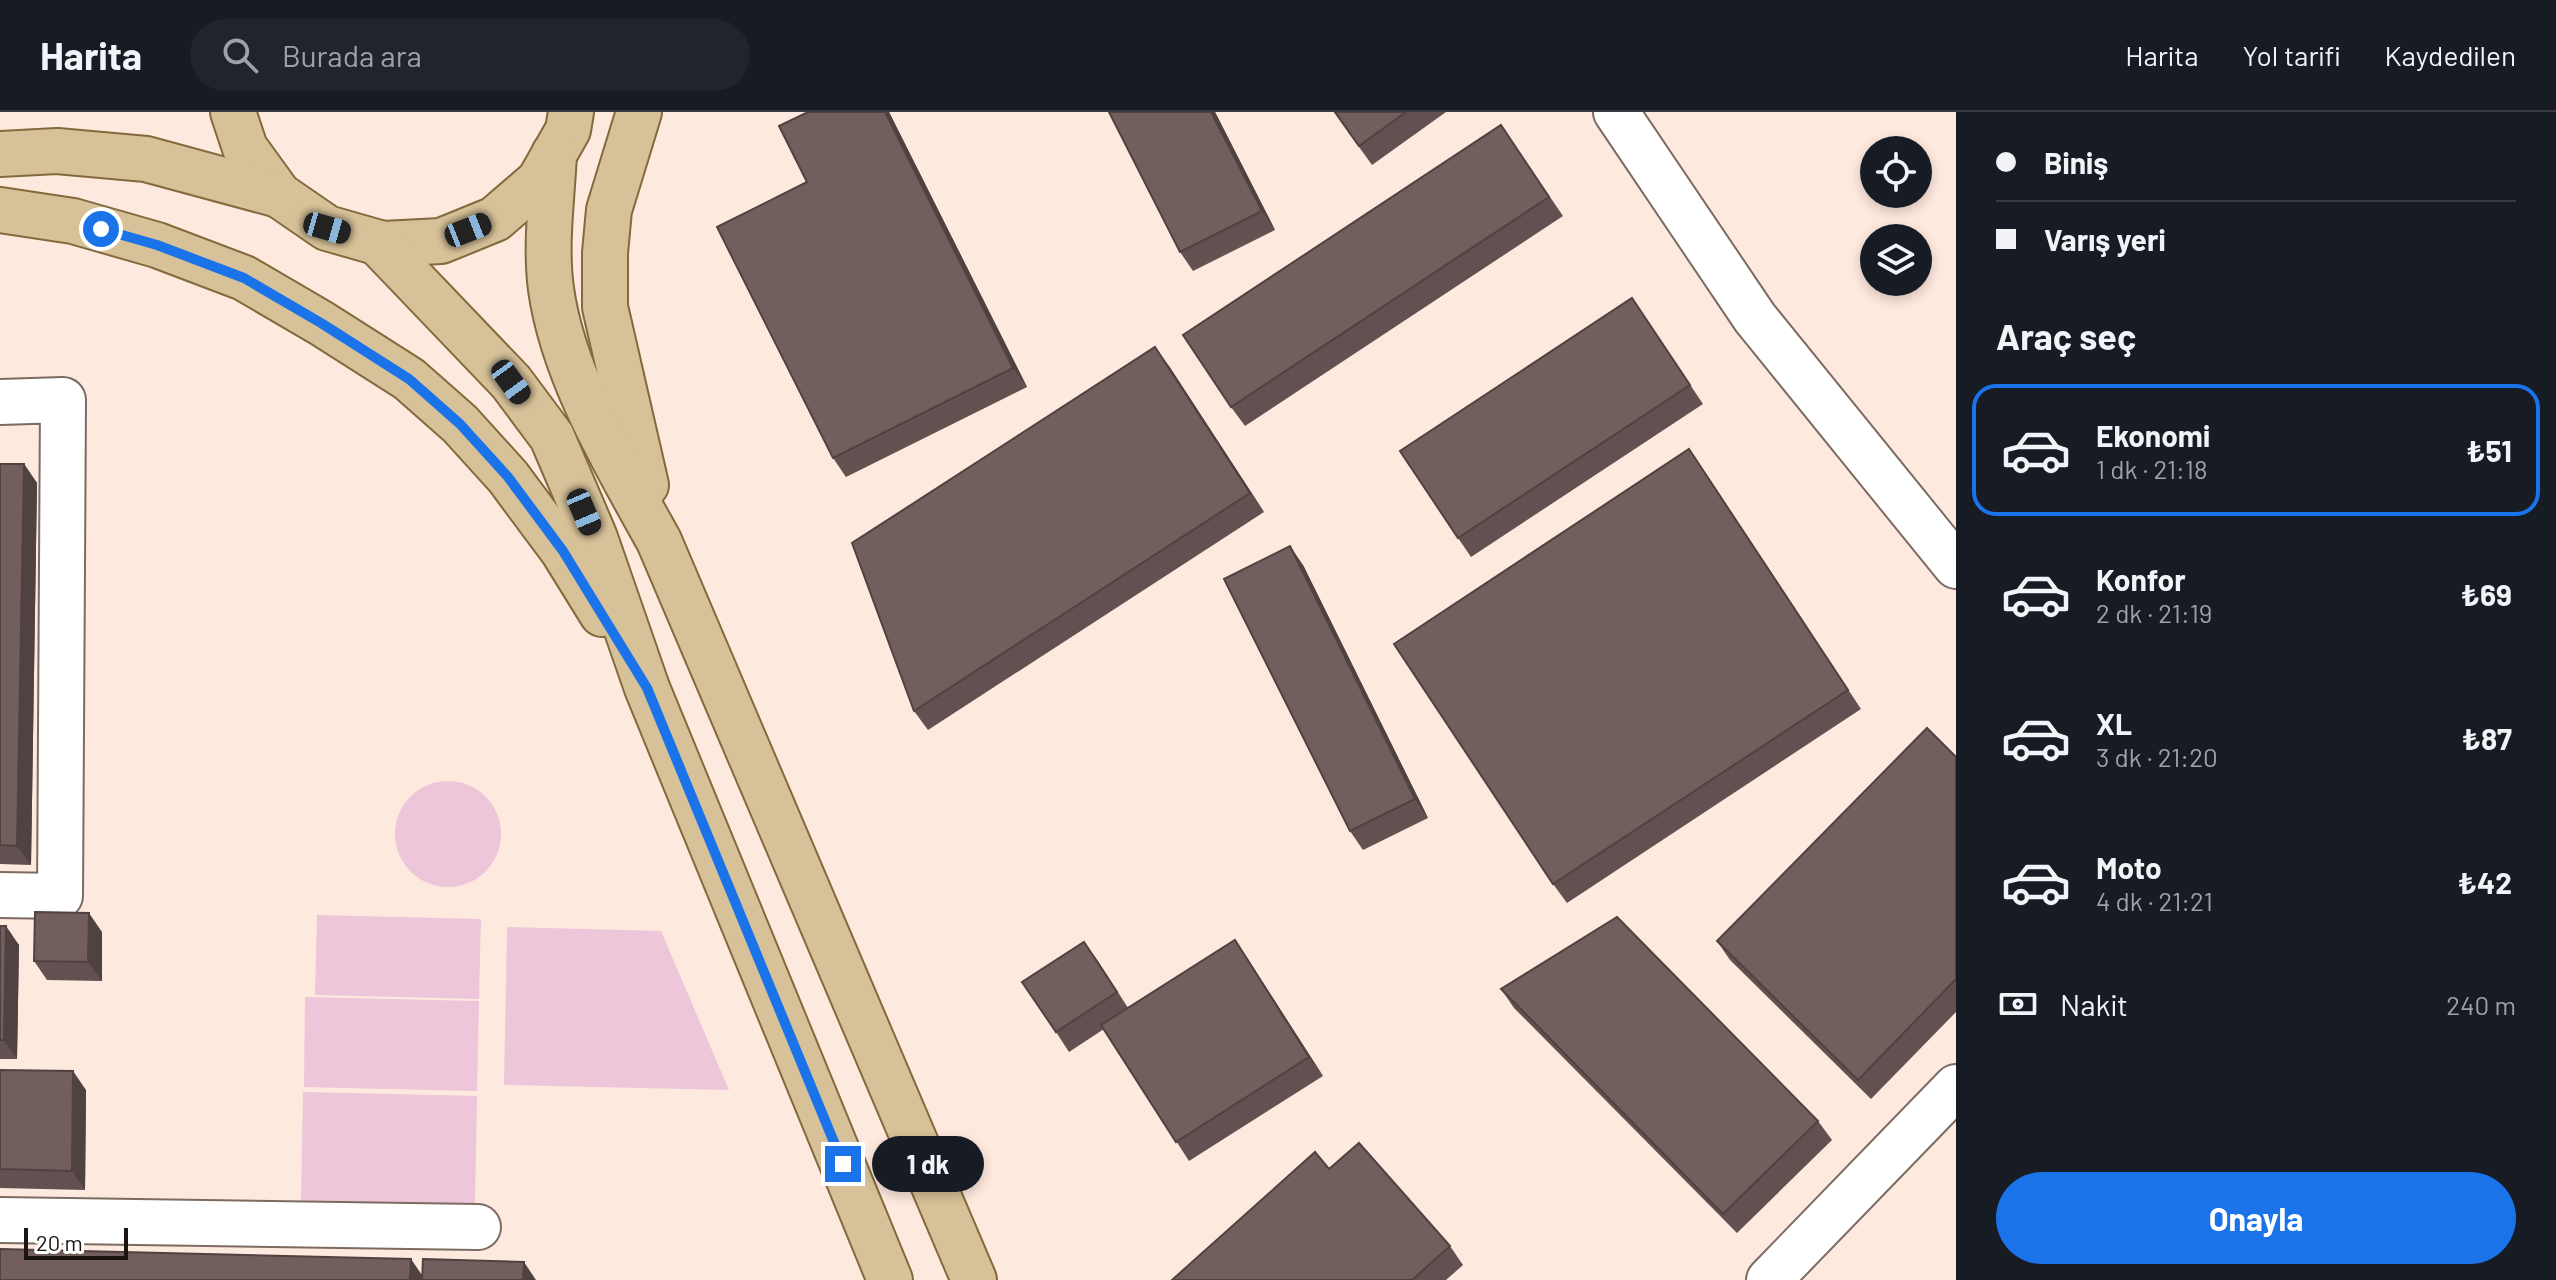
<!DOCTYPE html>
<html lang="tr">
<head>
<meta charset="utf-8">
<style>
	body { margin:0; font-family:Barlow,sans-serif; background:#20242c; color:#f1f3f6; height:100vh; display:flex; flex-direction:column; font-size:30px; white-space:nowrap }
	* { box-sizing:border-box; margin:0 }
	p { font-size:26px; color:#9ea1a6 }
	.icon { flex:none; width:44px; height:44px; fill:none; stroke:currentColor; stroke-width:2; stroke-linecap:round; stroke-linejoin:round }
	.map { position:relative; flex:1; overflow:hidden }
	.sheet { display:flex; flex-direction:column; background:#171b24; width:600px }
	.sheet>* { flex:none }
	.guide { display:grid; align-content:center; height:176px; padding:0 40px; background:#171b24 }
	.controls { position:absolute; left:1860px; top:24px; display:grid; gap:16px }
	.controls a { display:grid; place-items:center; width:72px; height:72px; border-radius:50%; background:#171b24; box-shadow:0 4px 12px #0003; font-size:40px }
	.scale { position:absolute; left:24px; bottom:20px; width:104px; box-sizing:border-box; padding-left:8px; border:4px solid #1b1411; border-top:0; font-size:22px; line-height:28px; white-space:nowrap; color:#1b1411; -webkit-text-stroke:6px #fff; paint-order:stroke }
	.end { position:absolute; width:36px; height:36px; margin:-18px; border:10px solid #1a73e8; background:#fff; box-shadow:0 0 0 4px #fff }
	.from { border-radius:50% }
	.bubble { position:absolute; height:56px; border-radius:28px; background:#171b24; box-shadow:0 4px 12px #0003; font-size:26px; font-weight:700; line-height:56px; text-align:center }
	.car { position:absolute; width:24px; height:48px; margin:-24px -12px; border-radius:10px; box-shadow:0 0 6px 2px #0007; background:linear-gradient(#222 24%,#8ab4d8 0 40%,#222 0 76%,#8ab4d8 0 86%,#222 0) }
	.guide b { display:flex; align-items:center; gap:28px; height:76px; font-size:30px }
	.guide b+b { border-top:2px solid #363941 }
	.guide i { width:20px; height:20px; background:#f1f3f6 }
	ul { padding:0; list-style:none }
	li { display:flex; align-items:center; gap:24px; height:132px; margin:0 16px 12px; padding:0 24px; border:4px solid transparent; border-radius:24px }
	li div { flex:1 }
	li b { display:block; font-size:30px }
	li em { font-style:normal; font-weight:700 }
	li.active { border-color:#1a73e8 }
	li>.icon { width:72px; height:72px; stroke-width:1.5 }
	h2 { padding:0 40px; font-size:36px; line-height:96px }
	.pay { display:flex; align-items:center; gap:20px; height:88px; padding:0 40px; font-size:30px }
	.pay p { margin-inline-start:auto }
	.button { display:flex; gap:16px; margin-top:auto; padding:16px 40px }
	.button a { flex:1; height:92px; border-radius:48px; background:#1a73e8; color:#fff; font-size:32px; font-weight:700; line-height:92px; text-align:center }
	header { display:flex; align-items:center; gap:48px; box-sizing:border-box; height:112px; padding:0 40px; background:#171b24; border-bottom:2px solid #363941 }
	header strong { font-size:38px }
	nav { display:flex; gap:44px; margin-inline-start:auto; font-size:28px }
	.search { width:560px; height:72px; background:#20242c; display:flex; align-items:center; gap:20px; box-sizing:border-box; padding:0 28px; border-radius:44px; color:#9ea1a6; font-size:30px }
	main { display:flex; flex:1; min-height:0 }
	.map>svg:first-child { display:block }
	.water { fill:#edc6d9 }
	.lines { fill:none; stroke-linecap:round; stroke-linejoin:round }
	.minor-casing { stroke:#7c6b61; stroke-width:48 }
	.major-casing { stroke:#83693c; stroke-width:48 }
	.minor { stroke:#fff; stroke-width:44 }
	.major { stroke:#d6c198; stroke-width:44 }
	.wall { fill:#625150 }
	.shaded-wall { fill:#504241 }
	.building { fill:#725e5d; stroke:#504241; stroke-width:2 }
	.route { stroke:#1a73e8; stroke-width:10 }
</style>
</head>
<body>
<header>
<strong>Harita</strong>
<div class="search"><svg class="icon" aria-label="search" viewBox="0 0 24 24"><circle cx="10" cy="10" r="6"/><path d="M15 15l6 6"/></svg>Burada ara</div>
<nav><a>Harita</a><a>Yol tarifi</a><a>Kaydedilen</a></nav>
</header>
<main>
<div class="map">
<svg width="1956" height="1168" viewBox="0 0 1956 1168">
	<rect width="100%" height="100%" fill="#fee9df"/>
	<g class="water">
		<circle cx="448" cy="722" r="53"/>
		<path d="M317,803L481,807L479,887L315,883Z"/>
		<path d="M507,815L661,819L729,978L504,973Z"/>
		<path d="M305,885L479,889L477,979L304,975Z"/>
		<path d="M303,980L477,984L475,1093L301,1089Z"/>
	</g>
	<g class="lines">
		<defs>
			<g id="minor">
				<path d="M1616,0L1755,206L1956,454"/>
				<path d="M0,290L63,288L60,784L0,783"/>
				<path d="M0,1108L478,1115"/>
				<path d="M1769,1168L1956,975"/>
			</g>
			<g id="major">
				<path d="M233,0L245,36L279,83L327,116L383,132L441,129L495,107L539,69L568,18L571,0"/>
				<path d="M639,0L609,98L605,141V195L646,373"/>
				<path d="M0,42L57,39L146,47L279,83"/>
				<path d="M554,42C552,86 545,133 551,177C563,264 617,353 659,429L974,1168"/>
				<path d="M0,98L73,109L157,133L244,166L321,211L409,267L460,312L508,365L563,439L602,502"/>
				<path d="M378,131L511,270L552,325L595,426L647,576L890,1168"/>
			</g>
		</defs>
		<use href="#minor" class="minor-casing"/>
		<use href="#major" class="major-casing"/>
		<use href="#minor" class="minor"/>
		<use href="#major" class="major"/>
	</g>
	<g class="wall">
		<path d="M808,0H889L1027,275L846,365L833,346Z"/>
		<path d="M1109,0H1215L1275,118L1193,159L1180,140Z"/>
		<path d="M1334,0H1446L1372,53Z"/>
		<path d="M1514,32L1563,104L1245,314L1231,295Z"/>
		<path d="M1632,186L1703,292L1471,445L1458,426Z"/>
		<path d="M1169,254L1264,400L928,618L914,599Z"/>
		<path d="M0,352H24L37,371L31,753L0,752Z"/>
		<path d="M1702,356L1861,597L1567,791L1553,772Z"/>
		<path d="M1303,453L1428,706L1363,738L1350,719Z"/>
		<path d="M1956,645V900L1871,987L1730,848L1717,829Z"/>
		<path d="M0,814L19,833L17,947H0Z"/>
		<path d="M102,820V869L47,868L34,849Z"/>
		<path d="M1235,828L1323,964L1189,1049L1104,917L1069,940L1056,920L1084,830L1128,896Z"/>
		<path d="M1501,877L1818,1009L1832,1028L1737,1121L1514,896Z"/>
		<path d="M0,958L86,978L85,1078L0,1076Z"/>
		<path d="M1329,1057L1450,1134L1463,1153L1446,1168H1172Z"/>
	</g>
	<g class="shaded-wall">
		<path d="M885,0H889L1027,275L1013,256Z"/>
		<path d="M1211,0H1215L1275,118L1262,99Z"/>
		<path d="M1155,235L1169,254L1264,400L1250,381Z"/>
		<path d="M24,352L37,371L31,753L17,734Z"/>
		<path d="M1290,434L1303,453L1428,706L1415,687Z"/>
		<path d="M89,801L102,820V869L88,850Z"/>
		<path d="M6,814L19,833L17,947L4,928Z"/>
		<path d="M1235,828L1248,847L1323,964L1309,945Z"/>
		<path d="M1084,830L1098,849L1130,899L1117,880Z"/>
		<path d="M73,959L86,978L85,1078L72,1059Z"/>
		<path d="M411,1147L424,1166V1168H410Z"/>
		<path d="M524,1150L536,1168H523Z"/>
	</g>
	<g class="building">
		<path d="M808,0H885L1013,256L833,346L717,115L807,70L779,14Z"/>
		<path d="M1109,0H1211L1262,99L1180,140Z"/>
		<path d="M1335,0H1406L1359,34Z"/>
		<path d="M1501,13L1549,85L1231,295L1183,223Z"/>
		<path d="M1632,186L1690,273L1458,426L1400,339Z"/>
		<path d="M1155,235L1250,381L914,599L852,431Z"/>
		<path d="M1689,337L1848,578L1553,772L1394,532Z"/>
		<path d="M0,352H24L17,734L0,733Z"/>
		<path d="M1290,434L1415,687L1350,719L1224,467Z"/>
		<path d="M1927,616L1956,645V867L1858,968L1717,829Z"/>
		<path d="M35,800L89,801L88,850L34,849Z"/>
		<path d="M1617,805L1818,1009L1723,1102L1501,877Z"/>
		<path d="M0,814H6L4,928H0Z"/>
		<path d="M1235,828L1309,945L1176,1030L1101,913Z"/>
		<path d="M1084,830L1117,880L1056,920L1022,870Z"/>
		<path d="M0,958L73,959L72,1059L0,1057Z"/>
		<path d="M1359,1031L1450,1134L1412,1168H1172L1315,1040L1329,1057Z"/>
		<path d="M0,1137L411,1147L410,1168H0Z"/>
		<path d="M423,1147L524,1150L523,1168H422Z"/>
	</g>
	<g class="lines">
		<path class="route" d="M101,117L157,133L244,166L321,211L409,267L460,312L508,365L563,439L647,576L843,1052"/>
	</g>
</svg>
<div class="controls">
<a><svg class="icon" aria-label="locate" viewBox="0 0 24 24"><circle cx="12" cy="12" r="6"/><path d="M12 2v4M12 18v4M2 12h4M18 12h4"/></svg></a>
<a><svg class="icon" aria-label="layers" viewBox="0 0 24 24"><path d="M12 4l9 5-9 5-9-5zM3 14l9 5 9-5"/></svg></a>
</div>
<div class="scale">20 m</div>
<i class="end from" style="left:101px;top:117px"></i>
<i class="end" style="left:843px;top:1052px"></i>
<div class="bubble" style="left:872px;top:1024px;width:112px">1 dk</div>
<i class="car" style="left:327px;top:116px;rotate:106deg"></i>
<i class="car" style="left:468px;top:118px;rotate:68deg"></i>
<i class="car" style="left:511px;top:270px;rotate:144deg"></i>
<i class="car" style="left:584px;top:400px;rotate:157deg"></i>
</div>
<section class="sheet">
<div class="guide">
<b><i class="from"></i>Biniş</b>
<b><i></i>Varış yeri</b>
</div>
<h2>Araç seç</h2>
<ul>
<li class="active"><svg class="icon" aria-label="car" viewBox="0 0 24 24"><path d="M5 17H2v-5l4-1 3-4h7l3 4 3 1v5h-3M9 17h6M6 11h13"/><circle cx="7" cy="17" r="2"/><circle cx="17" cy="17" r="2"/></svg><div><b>Ekonomi</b><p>1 dk · 21:18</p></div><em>₺51</em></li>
<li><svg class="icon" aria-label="car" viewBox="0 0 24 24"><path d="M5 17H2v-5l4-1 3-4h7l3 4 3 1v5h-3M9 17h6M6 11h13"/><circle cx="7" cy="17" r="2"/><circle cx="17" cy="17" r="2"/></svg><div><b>Konfor</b><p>2 dk · 21:19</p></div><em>₺69</em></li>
<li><svg class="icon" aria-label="car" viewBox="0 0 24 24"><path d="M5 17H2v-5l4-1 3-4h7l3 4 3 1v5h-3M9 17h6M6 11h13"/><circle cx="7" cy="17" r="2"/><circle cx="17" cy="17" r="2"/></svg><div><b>XL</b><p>3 dk · 21:20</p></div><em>₺87</em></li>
<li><svg class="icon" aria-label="car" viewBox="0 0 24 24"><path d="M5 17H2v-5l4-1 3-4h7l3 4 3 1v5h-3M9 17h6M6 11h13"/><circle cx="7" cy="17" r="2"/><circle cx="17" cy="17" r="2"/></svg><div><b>Moto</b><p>4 dk · 21:21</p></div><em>₺42</em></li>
</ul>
<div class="pay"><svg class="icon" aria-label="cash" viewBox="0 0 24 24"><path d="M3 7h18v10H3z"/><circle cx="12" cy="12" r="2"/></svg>Nakit<p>240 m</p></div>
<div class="button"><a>Onayla</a></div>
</section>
</main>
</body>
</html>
